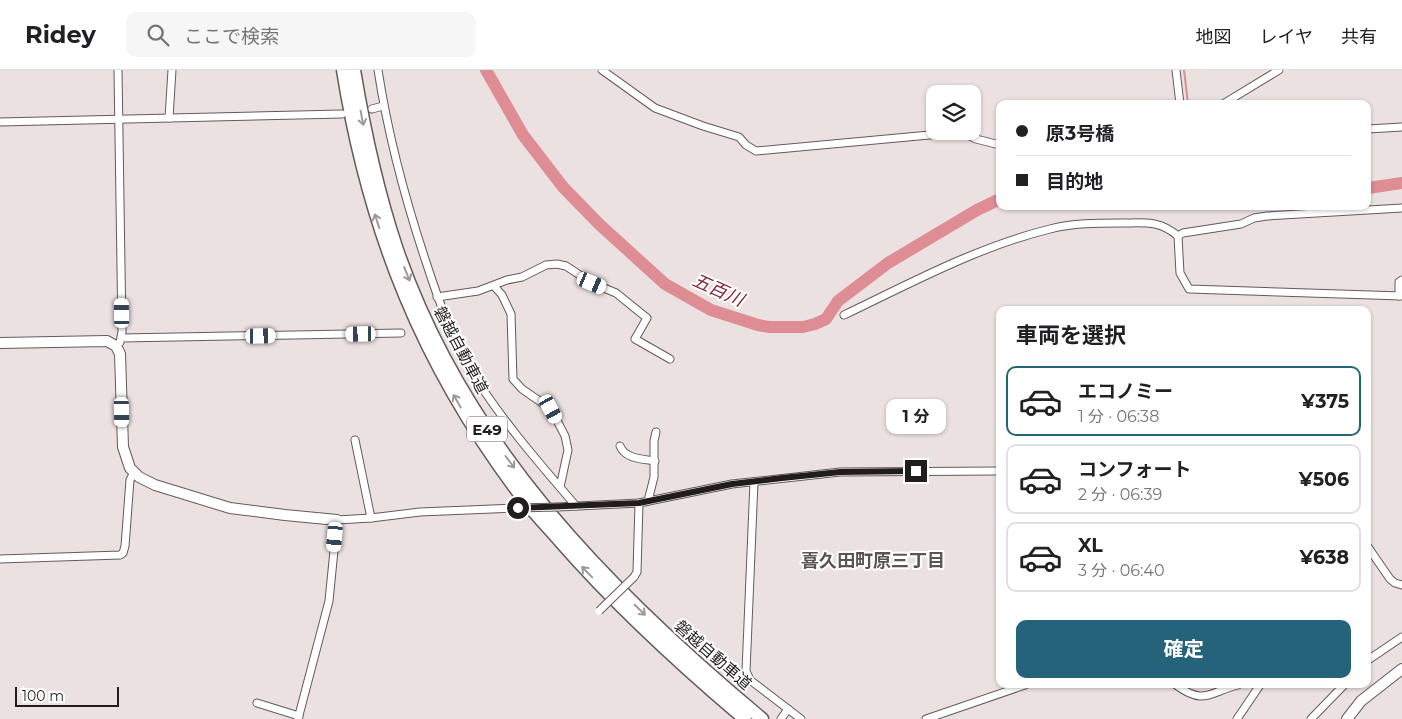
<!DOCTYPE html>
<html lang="ja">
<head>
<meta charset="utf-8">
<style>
	body { margin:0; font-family:Montserrat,"Noto Sans JP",sans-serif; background:#f6f6f6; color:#202124; height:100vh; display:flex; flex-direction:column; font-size:19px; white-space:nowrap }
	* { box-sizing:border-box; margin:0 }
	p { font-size:16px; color:#757577 }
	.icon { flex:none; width:28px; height:28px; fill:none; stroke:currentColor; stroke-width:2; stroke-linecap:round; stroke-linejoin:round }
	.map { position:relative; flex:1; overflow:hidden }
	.panel { position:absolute; left:996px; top:236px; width:375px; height:382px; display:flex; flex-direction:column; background:#fff; border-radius:10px; box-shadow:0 1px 4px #0004 }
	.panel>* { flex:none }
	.guide { position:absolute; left:996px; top:30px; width:375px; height:110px; border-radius:10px; box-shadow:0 1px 4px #0004; display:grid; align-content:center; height:110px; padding:0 20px; background:#fff }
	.buttons { position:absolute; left:926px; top:15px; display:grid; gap:10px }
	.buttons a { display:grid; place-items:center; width:55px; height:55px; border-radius:10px; background:#fff; box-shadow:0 1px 4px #0004; font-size:25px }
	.scale { position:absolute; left:15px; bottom:12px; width:104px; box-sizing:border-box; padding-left:5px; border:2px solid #211d1d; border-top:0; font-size:14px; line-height:18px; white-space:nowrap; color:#211d1d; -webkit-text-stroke:4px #fff; paint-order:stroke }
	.end { position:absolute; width:22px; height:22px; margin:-11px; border:6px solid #211d1d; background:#fff; box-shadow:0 0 0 2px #fff }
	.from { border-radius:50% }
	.bubble { position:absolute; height:35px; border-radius:10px; background:#fff; box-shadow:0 1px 4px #0004; font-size:16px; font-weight:700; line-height:35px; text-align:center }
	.car { position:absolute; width:15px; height:30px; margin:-15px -8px; border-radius:6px; box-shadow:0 0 4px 1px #0007; background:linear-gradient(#fff 24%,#345 0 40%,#fff 0 76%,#345 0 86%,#fff 0) }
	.guide b { display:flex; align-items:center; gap:18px; height:48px; font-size:19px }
	.guide b+b { border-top:1px solid #e0e0e0 }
	.guide i { width:12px; height:12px; background:#202124 }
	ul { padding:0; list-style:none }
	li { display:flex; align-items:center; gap:15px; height:70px; margin:0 10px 8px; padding:0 10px; border:2px solid #e0e0e0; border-radius:10px }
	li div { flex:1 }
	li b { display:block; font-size:19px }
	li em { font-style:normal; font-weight:700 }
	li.on { border-color:#25637a }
	li>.icon { width:45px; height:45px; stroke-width:1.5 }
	h2 { padding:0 20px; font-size:22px; line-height:60px }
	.primary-button { display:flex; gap:10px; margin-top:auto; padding:10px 20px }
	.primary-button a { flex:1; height:58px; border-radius:10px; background:#25637a; color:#fff; font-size:20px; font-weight:700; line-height:58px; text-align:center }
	header { display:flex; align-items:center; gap:30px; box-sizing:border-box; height:70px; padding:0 25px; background:#fff; border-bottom:1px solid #e0e0e0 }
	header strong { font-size:24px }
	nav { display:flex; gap:28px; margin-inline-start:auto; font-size:18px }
	.search { width:350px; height:45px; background:#f6f6f6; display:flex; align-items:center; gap:12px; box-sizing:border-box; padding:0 18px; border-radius:10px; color:#757577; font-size:19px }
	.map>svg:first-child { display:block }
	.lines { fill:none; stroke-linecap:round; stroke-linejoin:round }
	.stream { stroke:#dd8d93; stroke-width:2 }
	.river { stroke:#dd8d93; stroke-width:12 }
	.street-casing { stroke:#645a5a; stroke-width:9 }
	.secondary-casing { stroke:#645a5a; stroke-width:12 }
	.highway-casing { stroke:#645a5a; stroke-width:15 }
	.street { stroke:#fff; stroke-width:7 }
	.secondary { stroke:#fff; stroke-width:10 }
	.highway { stroke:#fff; stroke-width:12 }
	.street-bridge-casing { stroke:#645a5a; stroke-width:9; stroke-linecap:butt }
	.street-bridge { stroke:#fff; stroke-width:7 }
	.oneway { stroke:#9b9999 }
	.route { stroke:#211d1d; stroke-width:6 }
	.labels { text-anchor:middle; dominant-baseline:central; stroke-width:4; stroke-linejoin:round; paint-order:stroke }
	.shield { fill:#fff; stroke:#646161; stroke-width:1 }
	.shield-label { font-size:15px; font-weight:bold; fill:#211d1d }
	.street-label { font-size:16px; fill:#211d1d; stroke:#fff }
	.water-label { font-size:18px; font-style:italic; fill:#832535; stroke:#fff }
	.neighbourhood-label { font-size:18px; font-weight:bold; fill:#5c5353; stroke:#fff }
</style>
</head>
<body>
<header>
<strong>Ridey</strong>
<div class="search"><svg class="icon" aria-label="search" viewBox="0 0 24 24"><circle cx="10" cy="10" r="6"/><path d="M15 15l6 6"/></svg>ここで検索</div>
<nav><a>地図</a><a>レイヤ</a><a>共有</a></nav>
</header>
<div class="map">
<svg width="1402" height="649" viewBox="0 0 1402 649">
	<rect width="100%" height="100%" fill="#ece1e1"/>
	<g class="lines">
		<path class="stream" d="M1184,0L1188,34"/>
		<g class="river">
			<path d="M486,0L523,65L563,117L599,154L665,214L711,240L758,255L769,257H803L815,254L826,249L838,231L888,193L977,140L1000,129"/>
			<path d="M1368,118L1402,113"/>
		</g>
		<defs>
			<g id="street">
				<path d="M118,0L122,262L120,272"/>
				<path d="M378,0C388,65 405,129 426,192C439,232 453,271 475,307C504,353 540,394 576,436"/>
				<path d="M602,0L655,38L703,56L739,67L746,75L756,81L962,62L976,69L1000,75"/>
				<path d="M1176,0L1180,34"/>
				<path d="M1223,34L1279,0"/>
				<path d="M372,39L383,36"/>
				<path d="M169,48L172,0"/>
				<path d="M0,52L342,44"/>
				<path d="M1368,59L1402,57"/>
				<path d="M1402,138L1267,146L1254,148L1241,154L1183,163L1178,166L1180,203L1189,219L1402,226"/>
				<path d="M494,216L502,225L511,244L513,309L522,319L551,339L565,366L568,380L560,417"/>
				<path d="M1399,226V212L1402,210"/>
				<path d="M437,227L478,221L507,210L522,207L546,195L557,194L566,196L592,213L616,223L647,248L635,269L670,289"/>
				<path d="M844,245C911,213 977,177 1050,159C1072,153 1098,153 1121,153C1145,153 1159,150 1178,166"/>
				<path d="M122,268L401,263"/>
				<path d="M355,370L371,448"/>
				<path d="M620,376C625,389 643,389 655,391"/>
				<path d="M754,412L746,601L750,610L788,639"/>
				<path d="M648,431L654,407V371L656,362"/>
				<path d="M558,437L639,433L732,414L840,402L1000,401"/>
				<path d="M1368,477L1390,509L1395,513L1402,515"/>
				<path d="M0,489L120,485L123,483L125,476L130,410L134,402"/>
				<path d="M634,507L637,502L639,433"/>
				<path d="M1368,590L1402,567"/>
				<path d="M1176,615C1205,636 1209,622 1238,615"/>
				<path d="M257,633L299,646"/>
				<path d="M298,649L329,531L337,450L371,448L420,442L518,438"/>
				<path d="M781,649L788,639L801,649"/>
				<path d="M926,649L1025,615"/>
				<path d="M1237,649L1260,615"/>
				<path d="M1311,649L1344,615"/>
			</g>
			<g id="secondary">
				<path d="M0,273L107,271L116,276L120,284L123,377L130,398L139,407L155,415L230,438L285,445L337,450"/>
				<path d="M1347,649L1361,631L1402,599"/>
			</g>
			<g id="highway">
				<path d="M343,0C369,162 423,297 522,427C534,443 548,457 561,472C617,536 680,594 745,649"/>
				<path d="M354,0C364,60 377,120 396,177C463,374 606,519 762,649"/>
			</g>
		</defs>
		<use href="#street" class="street-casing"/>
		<use href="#secondary" class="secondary-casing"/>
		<use href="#highway" class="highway-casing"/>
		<use href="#street" class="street"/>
		<use href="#secondary" class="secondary"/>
		<use href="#highway" class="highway"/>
		<defs>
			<g id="street-bridge">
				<path d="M518,438L558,437"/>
				<path d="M599,541L634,507"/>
			</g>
		</defs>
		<use href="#street-bridge" class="street-bridge-casing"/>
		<use href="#street-bridge" class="street-bridge"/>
	</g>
	<defs><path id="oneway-shaft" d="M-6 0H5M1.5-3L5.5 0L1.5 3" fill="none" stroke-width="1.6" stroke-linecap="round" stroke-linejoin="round" transform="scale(1.25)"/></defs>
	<g class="oneway">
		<use href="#oneway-shaft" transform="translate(362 48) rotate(79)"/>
		<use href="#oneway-shaft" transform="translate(377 151) rotate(-108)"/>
		<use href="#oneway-shaft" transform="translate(407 204) rotate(68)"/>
		<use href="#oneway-shaft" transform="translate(457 331) rotate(-120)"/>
		<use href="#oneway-shaft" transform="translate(510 392) rotate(53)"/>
		<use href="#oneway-shaft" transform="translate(587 502) rotate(-134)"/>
		<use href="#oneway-shaft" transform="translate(640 540) rotate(44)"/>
	</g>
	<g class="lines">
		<path class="route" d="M518,438L639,433L732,414L782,408L840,402L916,401"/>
	</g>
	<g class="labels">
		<rect class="shield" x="467" y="346.5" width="40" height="25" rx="4"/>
		<g class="shield-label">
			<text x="487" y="359">E49</text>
		</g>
		<g class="street-label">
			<text transform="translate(461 280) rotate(62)">磐越自動車道</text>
			<text transform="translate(713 585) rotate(41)">磐越自動車道</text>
		</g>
		<g class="water-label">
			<text transform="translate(718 220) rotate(24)">五百川</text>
		</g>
		<g class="neighbourhood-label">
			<text x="873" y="491">喜久田町原三丁目</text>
		</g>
	</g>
</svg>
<div class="buttons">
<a><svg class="icon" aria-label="layers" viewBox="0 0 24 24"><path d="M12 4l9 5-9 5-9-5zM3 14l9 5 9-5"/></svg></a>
</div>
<div class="scale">100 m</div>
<i class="end from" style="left:518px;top:438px"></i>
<i class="end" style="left:916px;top:401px"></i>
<div class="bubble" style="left:886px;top:329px;width:60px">1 分</div>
<i class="car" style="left:592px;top:213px;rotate:113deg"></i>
<i class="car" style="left:122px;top:243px;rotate:359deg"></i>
<i class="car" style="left:361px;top:264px;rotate:269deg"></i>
<i class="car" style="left:261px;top:266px;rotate:89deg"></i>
<i class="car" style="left:551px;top:339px;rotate:151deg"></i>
<i class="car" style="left:122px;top:342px;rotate:179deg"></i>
<i class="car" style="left:335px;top:467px;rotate:185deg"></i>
<div class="guide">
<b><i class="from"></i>原3号橋</b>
<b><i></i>目的地</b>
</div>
<section class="panel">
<h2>車両を選択</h2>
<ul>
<li class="on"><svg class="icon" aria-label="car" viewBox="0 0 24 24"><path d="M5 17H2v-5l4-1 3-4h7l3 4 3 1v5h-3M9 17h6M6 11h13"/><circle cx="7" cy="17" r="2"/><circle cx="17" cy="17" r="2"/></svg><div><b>エコノミー</b><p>1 分 · 06:38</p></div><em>¥375</em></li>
<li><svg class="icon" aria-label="car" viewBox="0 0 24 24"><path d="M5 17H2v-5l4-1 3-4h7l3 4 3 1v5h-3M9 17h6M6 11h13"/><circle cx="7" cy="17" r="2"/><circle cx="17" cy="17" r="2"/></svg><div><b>コンフォート</b><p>2 分 · 06:39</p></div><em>¥506</em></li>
<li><svg class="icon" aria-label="car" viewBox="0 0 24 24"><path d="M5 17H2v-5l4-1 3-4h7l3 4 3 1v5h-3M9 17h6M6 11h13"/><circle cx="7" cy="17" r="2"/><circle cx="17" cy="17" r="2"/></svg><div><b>XL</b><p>3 分 · 06:40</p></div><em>¥638</em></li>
</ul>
<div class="primary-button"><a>確定</a></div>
</section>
</div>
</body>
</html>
